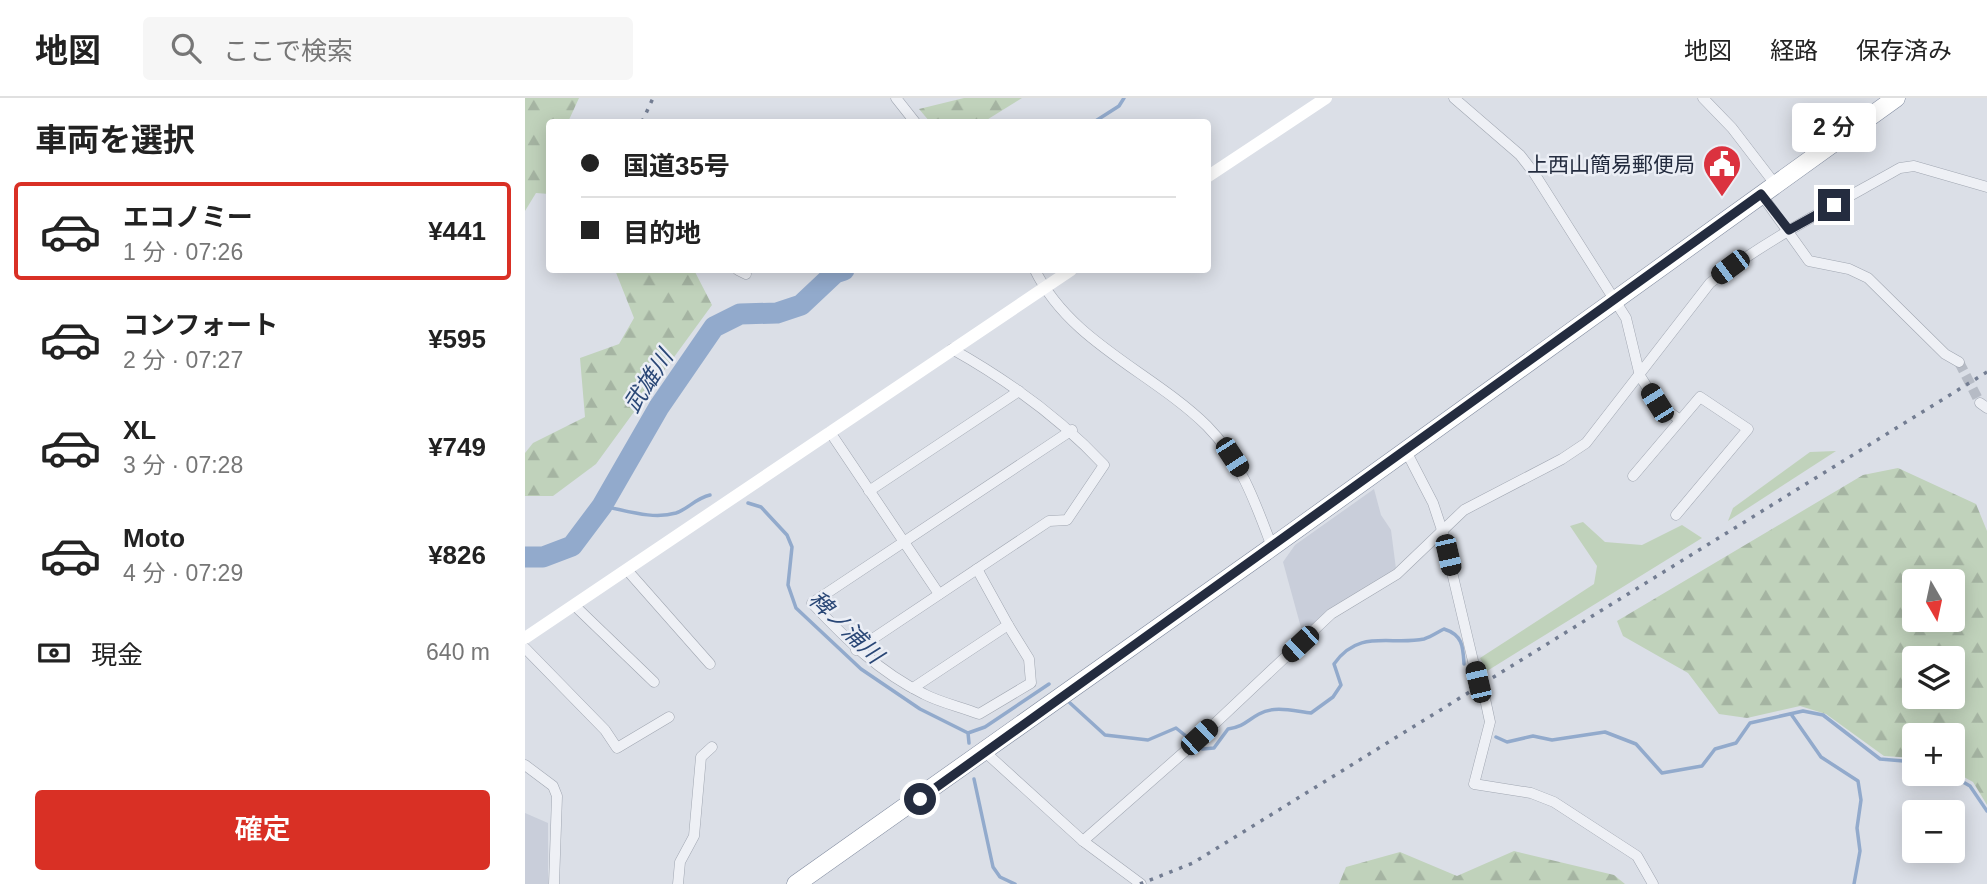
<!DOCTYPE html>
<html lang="ja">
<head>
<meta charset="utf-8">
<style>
	body { margin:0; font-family:Arial,"Noto Sans JP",sans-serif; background:#f6f6f6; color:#222; height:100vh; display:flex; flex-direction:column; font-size:26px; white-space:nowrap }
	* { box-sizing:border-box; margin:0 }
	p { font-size:23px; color:#767676 }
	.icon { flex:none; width:38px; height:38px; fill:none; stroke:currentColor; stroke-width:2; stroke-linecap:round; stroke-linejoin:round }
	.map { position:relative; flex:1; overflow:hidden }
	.sheet { display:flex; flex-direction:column; background:#fff; width:525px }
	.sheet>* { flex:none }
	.hud { position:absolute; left:21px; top:21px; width:665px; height:154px; border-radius:7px; box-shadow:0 4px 18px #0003; display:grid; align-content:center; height:154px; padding:0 35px; background:#fff }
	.needle { width:46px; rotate:171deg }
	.fabs { position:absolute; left:1377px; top:471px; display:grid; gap:14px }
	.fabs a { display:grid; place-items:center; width:63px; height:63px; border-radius:7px; background:#fff; box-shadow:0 4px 18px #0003; font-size:35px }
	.end { position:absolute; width:32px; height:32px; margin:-16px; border:9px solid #242c3f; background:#fff; box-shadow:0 0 0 4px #fff }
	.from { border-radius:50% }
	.bubble { position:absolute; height:49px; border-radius:7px; background:#fff; box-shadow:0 4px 18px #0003; font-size:23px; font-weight:600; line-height:49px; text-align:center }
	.car { position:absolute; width:21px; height:42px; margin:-21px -10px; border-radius:9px; box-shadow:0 0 5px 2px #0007; background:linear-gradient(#222 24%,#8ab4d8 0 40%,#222 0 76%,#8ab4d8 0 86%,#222 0) }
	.hud b { display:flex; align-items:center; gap:24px; height:66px; font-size:26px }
	.hud b+b { border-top:2px solid #e0e0e0 }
	.hud i { width:18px; height:18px; background:#222 }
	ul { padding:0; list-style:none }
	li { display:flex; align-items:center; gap:21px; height:98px; margin:0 14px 10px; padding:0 21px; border:4px solid transparent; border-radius:7px }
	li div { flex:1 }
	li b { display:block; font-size:26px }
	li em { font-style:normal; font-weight:600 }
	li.selected { border-color:#d93025 }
	li>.icon { width:63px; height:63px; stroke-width:1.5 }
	h2 { padding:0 35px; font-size:32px; line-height:84px }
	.pay { display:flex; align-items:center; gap:18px; height:77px; padding:0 35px; font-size:26px }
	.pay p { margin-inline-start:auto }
	.action { display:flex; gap:14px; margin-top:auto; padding:14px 35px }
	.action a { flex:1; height:80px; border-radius:7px; background:#d93025; color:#fff; font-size:28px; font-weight:600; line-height:80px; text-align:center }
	header { display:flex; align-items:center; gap:42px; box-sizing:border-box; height:98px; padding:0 35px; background:#fff; border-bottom:2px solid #e0e0e0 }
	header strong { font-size:33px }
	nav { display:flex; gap:38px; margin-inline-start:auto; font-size:24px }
	.search { width:490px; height:63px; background:#f6f6f6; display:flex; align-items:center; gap:18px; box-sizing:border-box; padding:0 24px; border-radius:7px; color:#767676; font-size:26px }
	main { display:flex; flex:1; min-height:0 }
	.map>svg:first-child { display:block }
	.built { fill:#c9ceda }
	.grass { fill:#c0d2bb }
	.forest { fill:url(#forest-firs); fill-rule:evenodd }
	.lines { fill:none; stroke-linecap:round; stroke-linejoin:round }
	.stream { stroke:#92aacc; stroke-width:3.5 }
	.river { stroke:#92aacc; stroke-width:21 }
	.street-tunnel { stroke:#b6bbc5; stroke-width:10; stroke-dasharray:10 5; stroke-linecap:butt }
	.street-casing { stroke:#a0a6b1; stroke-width:11 }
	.highway-casing { stroke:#818b9f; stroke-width:19 }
	.street { stroke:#eef0f5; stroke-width:10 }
	.secondary { stroke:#fff; stroke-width:12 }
	.highway { stroke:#fff; stroke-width:18 }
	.rail { stroke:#737d92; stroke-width:3.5; stroke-dasharray:3.5 7; stroke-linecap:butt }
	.route { stroke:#242c3f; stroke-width:9 }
	.labels { text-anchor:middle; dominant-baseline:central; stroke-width:5; stroke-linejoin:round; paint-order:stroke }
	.poi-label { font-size:21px; fill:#242c3f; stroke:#ebeef5; text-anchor:end }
	.water-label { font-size:23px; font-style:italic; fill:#2a4776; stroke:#ebeef5 }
</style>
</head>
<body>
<header>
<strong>地図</strong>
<div class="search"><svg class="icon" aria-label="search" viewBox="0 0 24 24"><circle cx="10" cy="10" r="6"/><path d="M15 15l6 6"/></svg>ここで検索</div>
<nav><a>地図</a><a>経路</a><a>保存済み</a></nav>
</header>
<main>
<section class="sheet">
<h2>車両を選択</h2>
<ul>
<li class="selected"><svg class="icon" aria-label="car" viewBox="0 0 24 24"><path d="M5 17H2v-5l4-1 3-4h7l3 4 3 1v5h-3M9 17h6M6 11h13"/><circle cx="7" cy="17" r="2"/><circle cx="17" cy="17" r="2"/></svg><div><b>エコノミー</b><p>1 分 · 07:26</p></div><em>¥441</em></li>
<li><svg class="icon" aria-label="car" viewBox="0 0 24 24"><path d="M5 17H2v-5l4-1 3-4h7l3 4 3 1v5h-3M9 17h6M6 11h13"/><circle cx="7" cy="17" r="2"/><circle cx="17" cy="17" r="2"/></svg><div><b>コンフォート</b><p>2 分 · 07:27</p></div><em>¥595</em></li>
<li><svg class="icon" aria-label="car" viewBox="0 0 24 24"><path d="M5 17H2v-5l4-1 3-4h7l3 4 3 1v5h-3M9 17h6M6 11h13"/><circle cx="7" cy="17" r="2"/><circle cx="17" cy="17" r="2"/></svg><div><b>XL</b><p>3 分 · 07:28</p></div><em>¥749</em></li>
<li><svg class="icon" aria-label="car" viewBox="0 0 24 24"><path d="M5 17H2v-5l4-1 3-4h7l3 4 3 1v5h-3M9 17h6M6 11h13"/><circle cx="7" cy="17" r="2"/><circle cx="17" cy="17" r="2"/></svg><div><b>Moto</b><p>4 分 · 07:29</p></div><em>¥826</em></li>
</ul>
<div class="pay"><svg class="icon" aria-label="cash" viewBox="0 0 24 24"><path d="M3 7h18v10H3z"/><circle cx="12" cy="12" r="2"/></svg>現金<p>640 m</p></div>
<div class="action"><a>確定</a></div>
</section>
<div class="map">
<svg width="1462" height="786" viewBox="0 0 1462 786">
	<defs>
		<pattern id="forest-firs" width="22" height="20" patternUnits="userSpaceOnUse" patternTransform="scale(1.75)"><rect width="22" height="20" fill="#c0d2bb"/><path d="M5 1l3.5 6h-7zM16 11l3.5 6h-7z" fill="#a5b4a2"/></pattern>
	</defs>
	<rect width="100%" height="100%" fill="#dbdfe7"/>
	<g class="built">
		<path d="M849,391L856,417L866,432L871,471L805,512L778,537L758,464L770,447Z"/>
		<path d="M0,715L23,725V786H0Z"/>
	</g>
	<g class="grass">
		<path d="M1311,353L1203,423L1208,410L1285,354Z"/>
		<path d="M1058,424L1080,444L1117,447L1157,427L1177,440L962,573L955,560L1069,486L1072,468L1045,428Z"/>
	</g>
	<g class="forest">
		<path d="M0,0H54L43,24H24V96L11,95L0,113Z"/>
		<path d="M439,0H497L460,23L405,24L394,11Z"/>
		<path d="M90,172H169L187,207L71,366L28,398H0V355L8,345L60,319L55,260L94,246L109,220Z"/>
		<path d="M1373,370L1451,406L1462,433V707L1448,684L1428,673V637H1390L1389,660L1359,658L1301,616L1275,608L1222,620L1194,616L1163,575L1098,538L1092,523L1338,377ZM1428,483V522H1390V483ZM1390,560H1428V598H1390Z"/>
		<path d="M989,753L1089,777L1100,786H814L821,769L875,754L932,778Z"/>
	</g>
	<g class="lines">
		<g class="stream">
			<path d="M569,24L594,8L599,0"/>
			<path d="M223,405L236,409L262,437L267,449L263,487L271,510L336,571L395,611L443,635L444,645"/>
			<path d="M77,408C100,412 127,422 151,415C163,411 171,400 185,397"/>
			<path d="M545,605L580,637L623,642L651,630L677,651L689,650L703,631C720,628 721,623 734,616C749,607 769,613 786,615L808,599L816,587L809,566C834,530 866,548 899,541C906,539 913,534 919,531C938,537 938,549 939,566"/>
			<path d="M1266,616L1296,659L1333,683L1336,702L1332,730L1335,753L1329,786"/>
			<path d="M443,635L460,629L524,586"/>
			<path d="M971,639L982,644L1008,638L1027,642L1080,634L1111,646L1137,675L1177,668L1190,651L1211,645L1225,625L1278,613L1298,617L1355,661L1390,664"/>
			<path d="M1424,676L1445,688L1462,713"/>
			<path d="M449,681L468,769L475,779L490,786"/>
		</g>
		<path class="river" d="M0,459H18L47,448L77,408L134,309L189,229L215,216L252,215L276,207L310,175L319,172"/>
		<path class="street-tunnel" d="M1434,264L1455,305"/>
		<defs>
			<g id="street">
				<path d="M371,0L390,24"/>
				<path d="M929,0L995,57L1009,75L1101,220L1115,278L1132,305L1155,322"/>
				<path d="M1178,0L1207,30L1250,86"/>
				<path d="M1236,96L1284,163L1324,171L1343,180L1420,256L1434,264"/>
				<path d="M213,172L221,176"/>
				<path d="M510,172C545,244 627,274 682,328C715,361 731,406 747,449"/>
				<path d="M1455,305L1462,310"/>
				<path d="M305,334L414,496"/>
				<path d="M880,351L908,405L917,432L953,584"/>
				<path d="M1108,378L1175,299L1223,331L1151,417"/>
				<path d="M344,393L494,293"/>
				<path d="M102,472L185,566"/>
				<path d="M49,507L129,584"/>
				<path d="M483,527L504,561L506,585L454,616C437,609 416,605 399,596C354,574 321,541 287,505L547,332"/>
				<path d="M0,550L80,632L92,650L144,619"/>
				<path d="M331,552L524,423L542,422L579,367C534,319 484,283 427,251"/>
				<path d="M388,590L483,527L452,471"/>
				<path d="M959,596L965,624L949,686L1006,695L1029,704L1112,758L1128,786"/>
				<path d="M460,654L558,743L616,786"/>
				<path d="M0,667L28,688L32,698L29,786"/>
				<path d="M558,743L666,648L806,516L872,476L939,412L1037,361L1061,345L1185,185C1244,140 1311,106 1375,70L1389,68L1462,89"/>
				<path d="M153,786L155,764L169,738L176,659L187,649"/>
			</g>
			<path id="highway" d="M271,786L747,449L1371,0"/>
		</defs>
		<use href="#street" class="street-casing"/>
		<use href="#highway" class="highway-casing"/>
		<use href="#street" class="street"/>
		<g class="secondary">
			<path d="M682,79L801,0"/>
			<path d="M0,540L546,172"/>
		</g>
		<use href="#highway" class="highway"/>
		<g class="rail">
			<path d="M117,24L128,0"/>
			<path d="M615,786L668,765L1462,274"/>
		</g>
	</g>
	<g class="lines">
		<path class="route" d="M395,701L1236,96L1264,132L1309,107"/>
	</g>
	<defs>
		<symbol id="civic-pin" viewBox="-11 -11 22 30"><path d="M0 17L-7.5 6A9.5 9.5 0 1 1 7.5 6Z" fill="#db323f" stroke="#ebeef5"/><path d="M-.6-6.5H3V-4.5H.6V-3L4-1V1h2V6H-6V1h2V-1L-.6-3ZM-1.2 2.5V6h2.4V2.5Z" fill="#fff"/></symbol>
	</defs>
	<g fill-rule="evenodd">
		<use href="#civic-pin" x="1175" y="44" width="44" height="60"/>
	</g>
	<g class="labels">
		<g class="poi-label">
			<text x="1170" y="66">上西山簡易郵便局</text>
		</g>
		<g class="water-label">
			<text transform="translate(123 283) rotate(-57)">武雄川</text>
			<text transform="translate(321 529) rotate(44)">稗ノ浦川</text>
		</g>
	</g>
</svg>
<div class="fabs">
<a><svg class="needle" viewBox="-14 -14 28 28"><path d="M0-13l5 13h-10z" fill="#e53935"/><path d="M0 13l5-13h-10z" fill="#767676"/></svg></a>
<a><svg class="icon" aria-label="layers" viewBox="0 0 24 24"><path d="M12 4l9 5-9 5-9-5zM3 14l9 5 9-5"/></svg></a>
<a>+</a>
<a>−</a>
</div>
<i class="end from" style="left:395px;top:701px"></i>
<i class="end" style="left:1309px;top:107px"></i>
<div class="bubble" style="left:1267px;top:5px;width:84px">2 分</div>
<i class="car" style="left:1205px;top:169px;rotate:233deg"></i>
<i class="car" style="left:1132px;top:305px;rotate:328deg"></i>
<i class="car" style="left:707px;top:359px;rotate:147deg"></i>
<i class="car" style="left:923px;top:457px;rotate:167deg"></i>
<i class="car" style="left:775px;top:546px;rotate:227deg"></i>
<i class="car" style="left:953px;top:584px;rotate:347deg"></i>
<i class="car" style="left:674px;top:639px;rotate:47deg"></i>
<div class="hud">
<b><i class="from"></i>国道35号</b>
<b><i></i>目的地</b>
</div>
</div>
</main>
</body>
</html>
